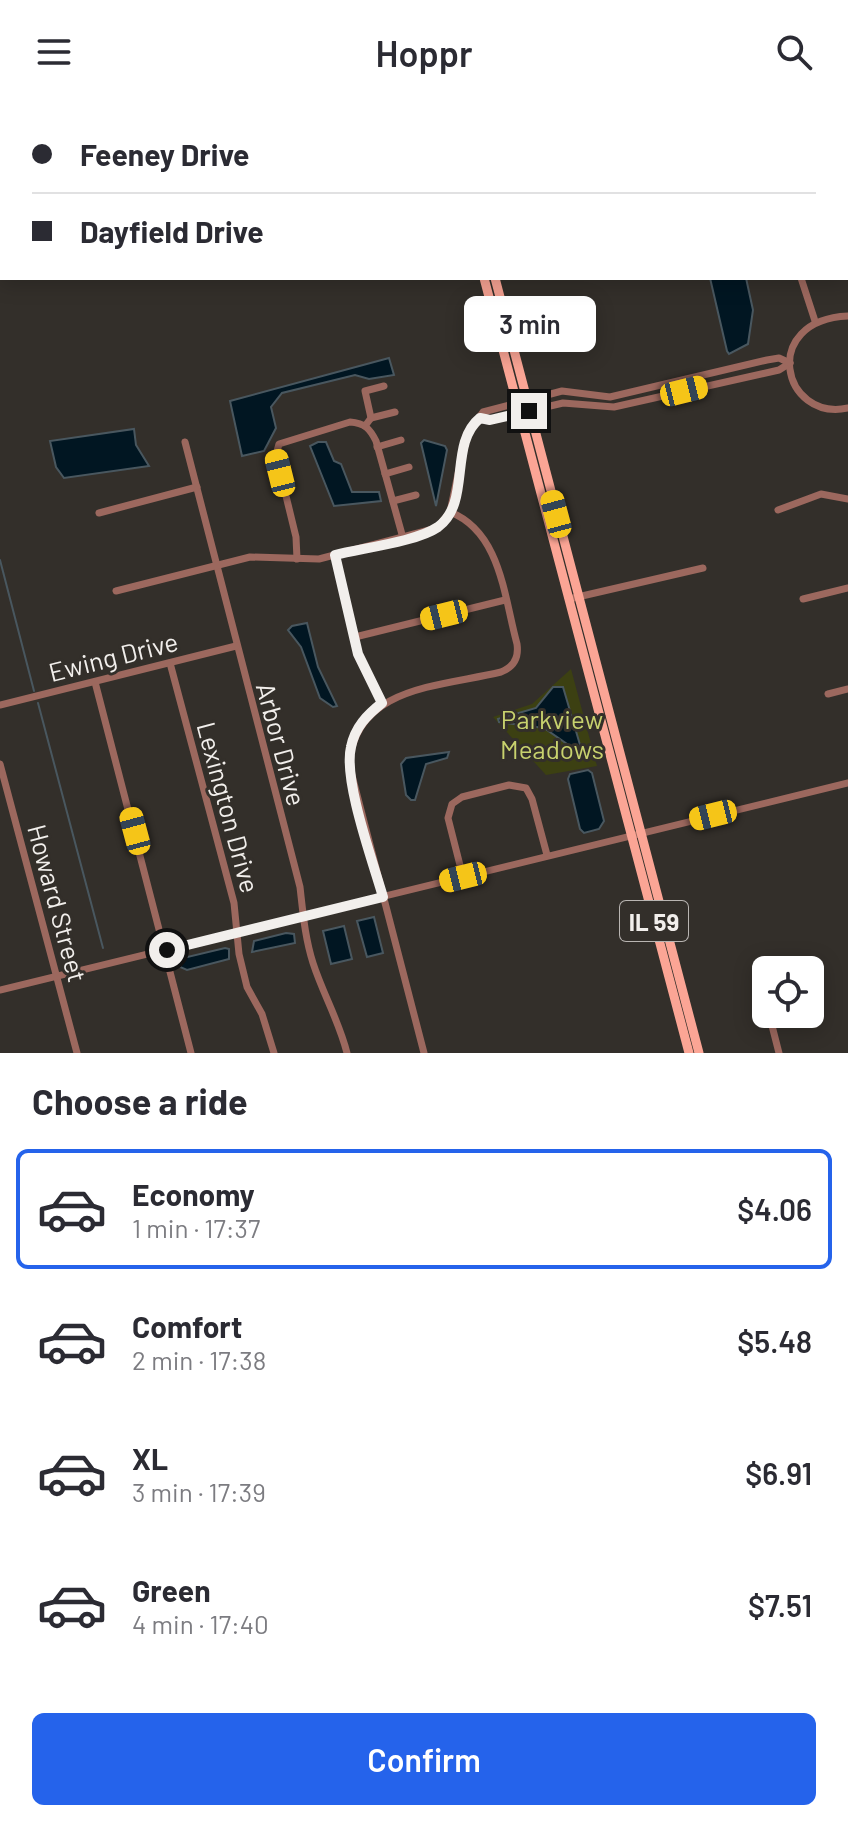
<!DOCTYPE html>
<html lang="en">
<head>
<meta charset="utf-8">
<style>
	body { margin:0; font-family:Barlow,sans-serif; background:#f7f7f7; color:#2b2b33; height:100vh; display:flex; flex-direction:column; font-size:30px; white-space:nowrap }
	* { box-sizing:border-box; margin:0 }
	p { font-size:26px; color:#7c7c81 }
	.icon { flex:none; width:44px; height:44px; fill:none; stroke:currentColor; stroke-width:2; stroke-linecap:round; stroke-linejoin:round }
	.map { position:relative; height:949px; overflow:hidden }
	.details { display:flex; flex-direction:column; background:#fff; flex:1 }
	.details>* { flex:none }
	.banner { position:absolute; left:0px; top:0px; width:848px; height:176px; box-shadow:0 4px 20px #0003; display:grid; align-content:center; height:176px; padding:0 32px; background:#fff }
	.fabs { position:absolute; left:752px; top:852px; display:grid; gap:16px }
	.fabs a { display:grid; place-items:center; width:72px; height:72px; border-radius:12px; background:#fff; box-shadow:0 4px 20px #0003; font-size:40px }
	.end { position:absolute; width:36px; height:36px; margin:-18px; border:10px solid #f2efec; background:#111; box-shadow:0 0 0 4px #111 }
	.from { border-radius:50% }
	.bubble { position:absolute; height:56px; border-radius:12px; background:#fff; box-shadow:0 4px 20px #0003; font-size:26px; font-weight:600; line-height:56px; text-align:center }
	.car { position:absolute; width:24px; height:48px; margin:-24px -12px; border-radius:10px; box-shadow:0 0 6px 2px #0007; background:linear-gradient(#f5c518 24%,#345 0 40%,#f5c518 0 76%,#345 0 86%,#f5c518 0) }
	.banner b { display:flex; align-items:center; gap:28px; height:76px; font-size:30px }
	.banner b+b { border-top:2px solid #e1e1e2 }
	.banner i { width:20px; height:20px; background:#2b2b33 }
	ul { padding:0; list-style:none }
	li { display:flex; align-items:center; gap:24px; height:120px; margin:0 16px 12px; padding:0 16px; border:4px solid transparent; border-radius:12px }
	li div { flex:1 }
	li b { display:block; font-size:30px }
	li em { font-style:normal; font-weight:600 }
	li.selected { border-color:#2563eb }
	li>.icon { width:72px; height:72px; stroke-width:1.5 }
	h2 { padding:0 32px; font-size:36px; line-height:96px }
	.button { display:flex; gap:16px; margin-top:auto; padding:16px 32px }
	.button a { flex:1; height:92px; border-radius:12px; background:#2563eb; color:#fff; font-size:32px; font-weight:600; line-height:92px; text-align:center }
	header { display:flex; justify-content:space-between; align-items:center; height:104px; padding:0 32px; background:#fff; font-size:36px; font-weight:600 }
	.map>svg:first-child { display:block }
	.green { fill:#3c4012 }
	.water { fill:#011622; stroke:#49575f; stroke-width:2 }
	.lines { fill:none; stroke-linecap:round; stroke-linejoin:round }
	.stream { stroke:#49575f; stroke-width:2 }
	.minor { stroke:#9c685e; stroke-width:7 }
	.major { stroke:#fba595; stroke-width:9 }
	.route { stroke:#f2efec; stroke-width:10 }
	.labels { text-anchor:middle; dominant-baseline:central; stroke-width:6; stroke-linejoin:round; paint-order:stroke }
	.shield { fill:#332f2a; stroke:#b9b5b2; stroke-width:2 }
	.shield-label { font-size:24px; font-weight:bold; fill:#f2efec }
	.street-label { font-size:26px; fill:#f2efec; stroke:#332f2a }
	.park-label { font-size:26px; fill:#c8d26e; stroke:#332f2a }
</style>
</head>
<body>
<header><svg class="icon" aria-label="menu" viewBox="0 0 24 24"><path d="M4 6h16M4 12h16M4 18h16"/></svg>Hoppr<svg class="icon" aria-label="search" viewBox="0 0 24 24"><circle cx="10" cy="10" r="6"/><path d="M15 15l6 6"/></svg></header>
<div class="map">
<svg width="848" height="949" viewBox="0 0 848 949">
	<rect width="100%" height="100%" fill="#332f2a"/>
	<path class="green" d="M571,565L597,662L546,671L493,613L532,600Z"/>
	<g class="water">
		<path d="M710,174H746L753,206L748,240L729,250L727,247Z"/>
		<path d="M389,254L394,271L369,275L355,271L282,289L271,303L276,324L264,347L242,352L230,297Z"/>
		<path d="M134,325L136,341L149,362L64,374L56,363L50,337Z"/>
		<path d="M424,336L445,342L447,346L436,402L421,339Z"/>
		<path d="M318,338H326L334,357L341,360L352,388H379L381,397L334,402L310,342Z"/>
		<path d="M307,519L318,563L337,602L333,603L320,594L301,543L288,526L292,522Z"/>
		<path d="M553,583H563L583,651L544,624L499,618L498,615L536,604Z"/>
		<path d="M449,648L447,654L426,660L415,696H411L406,691L401,660L406,654Z"/>
		<path d="M588,666L592,669L604,717L599,725L584,729L580,725L568,675L570,670Z"/>
		<path d="M374,813L383,849L367,853L357,817Z"/>
		<path d="M344,822L352,855L331,860L323,827Z"/>
		<path d="M286,829L294,830L295,839L252,848L254,837Z"/>
		<path d="M225,844L229,845V855L187,866L180,863L183,854Z"/>
	</g>
	<g class="lines">
		<g class="stream">
			<path d="M0,456L34,587"/>
			<path d="M38,599L103,844"/>
		</g>
		<g class="minor">
			<path d="M801,174L815,217"/>
			<path d="M848,212C759,216 782,318 848,304"/>
			<path d="M371,314L395,308"/>
			<path d="M480,314L490,316L563,299L614,303L779,266L790,259"/>
			<path d="M365,322L371,314L365,287L384,282"/>
			<path d="M185,338L300,783C303,809 305,834 313,859C323,890 339,917 347,949"/>
			<path d="M377,343L401,336"/>
			<path d="M385,370L409,363"/>
			<path d="M393,397L416,391"/>
			<path d="M778,406L821,390L848,395"/>
			<path d="M99,409L197,383"/>
			<path d="M335,451L358,550L382,599"/>
			<path d="M297,455L296,433L276,351L279,340L350,318C365,319 370,325 376,337L403,434"/>
			<path d="M116,487L250,453L319,455L437,424L450,408L466,332L483,308L562,287L610,293L767,256L779,254L790,259"/>
			<path d="M569,495L703,464"/>
			<path d="M803,495L848,484"/>
			<path d="M355,533L505,496"/>
			<path d="M170,559L234,799L239,850L247,883L262,910L274,949"/>
			<path d="M95,578L191,949"/>
			<path d="M828,590L848,585"/>
			<path d="M0,601L236,542"/>
			<path d="M0,660L77,949"/>
			<path d="M463,773L448,714L452,700L462,693L509,681L526,684L532,695L547,751"/>
			<path d="M0,886L848,679"/>
			<path d="M764,893L766,900"/>
			<path d="M769,910L779,949"/>
			<path d="M424,949L349,660C356,582 439,583 501,568C514,563 519,554 517,540C504,493 501,428 450,408"/>
		</g>
		<g class="major">
			<path d="M436,0L437,2"/>
			<path d="M449,0L450,2"/>
			<path d="M484,174L689,949"/>
			<path d="M495,174L699,949"/>
		</g>
	</g>
	<g class="lines">
		<path class="route" d="M167,846L383,793C373,758 343,676 351,643C355,623 367,611 382,599L358,550L335,451C362,444 416,438 438,423C472,398 448,340 480,314L490,316L529,307"/>
	</g>
	<g class="labels">
		<rect class="shield" x="620" y="797" width="68" height="40" rx="6"/>
		<g class="shield-label">
			<text x="654" y="817">IL 59</text>
		</g>
		<g class="street-label">
			<text transform="translate(113 552) rotate(-14)">Ewing Drive</text>
			<text transform="translate(282 640) rotate(75)">Arbor Drive</text>
			<text transform="translate(229 703) rotate(75)">Lexington Drive</text>
			<text transform="translate(58 799) rotate(75)">Howard Street</text>
		</g>
		<g class="park-label">
			<text x="552" y="614">Parkview<tspan x="552" dy="30">Meadows</tspan></text>
		</g>
	</g>
</svg>
<div class="fabs">
<a><svg class="icon" aria-label="locate" viewBox="0 0 24 24"><circle cx="12" cy="12" r="6"/><path d="M12 2v4M12 18v4M2 12h4M18 12h4"/></svg></a>
</div>
<i class="end from" style="left:167px;top:846px"></i>
<i class="end" style="left:529px;top:307px"></i>
<div class="bubble" style="left:464px;top:192px;width:132px">3 min</div>
<i class="car" style="left:684px;top:287px;rotate:76deg"></i>
<i class="car" style="left:280px;top:369px;rotate:346deg"></i>
<i class="car" style="left:556px;top:410px;rotate:345deg"></i>
<i class="car" style="left:444px;top:511px;rotate:256deg"></i>
<i class="car" style="left:713px;top:711px;rotate:256deg"></i>
<i class="car" style="left:135px;top:727px;rotate:345deg"></i>
<i class="car" style="left:463px;top:773px;rotate:256deg"></i>
<div class="banner">
<b><i class="from"></i>Feeney Drive</b>
<b><i></i>Dayfield Drive</b>
</div>
</div>
<section class="details">
<h2>Choose a ride</h2>
<ul>
<li class="selected"><svg class="icon" aria-label="car" viewBox="0 0 24 24"><path d="M5 17H2v-5l4-1 3-4h7l3 4 3 1v5h-3M9 17h6M6 11h13"/><circle cx="7" cy="17" r="2"/><circle cx="17" cy="17" r="2"/></svg><div><b>Economy</b><p>1 min · 17:37</p></div><em>$4.06</em></li>
<li><svg class="icon" aria-label="car" viewBox="0 0 24 24"><path d="M5 17H2v-5l4-1 3-4h7l3 4 3 1v5h-3M9 17h6M6 11h13"/><circle cx="7" cy="17" r="2"/><circle cx="17" cy="17" r="2"/></svg><div><b>Comfort</b><p>2 min · 17:38</p></div><em>$5.48</em></li>
<li><svg class="icon" aria-label="car" viewBox="0 0 24 24"><path d="M5 17H2v-5l4-1 3-4h7l3 4 3 1v5h-3M9 17h6M6 11h13"/><circle cx="7" cy="17" r="2"/><circle cx="17" cy="17" r="2"/></svg><div><b>XL</b><p>3 min · 17:39</p></div><em>$6.91</em></li>
<li><svg class="icon" aria-label="car" viewBox="0 0 24 24"><path d="M5 17H2v-5l4-1 3-4h7l3 4 3 1v5h-3M9 17h6M6 11h13"/><circle cx="7" cy="17" r="2"/><circle cx="17" cy="17" r="2"/></svg><div><b>Green</b><p>4 min · 17:40</p></div><em>$7.51</em></li>
</ul>
<div class="button"><a>Confirm</a></div>
</section>
</body>
</html>
